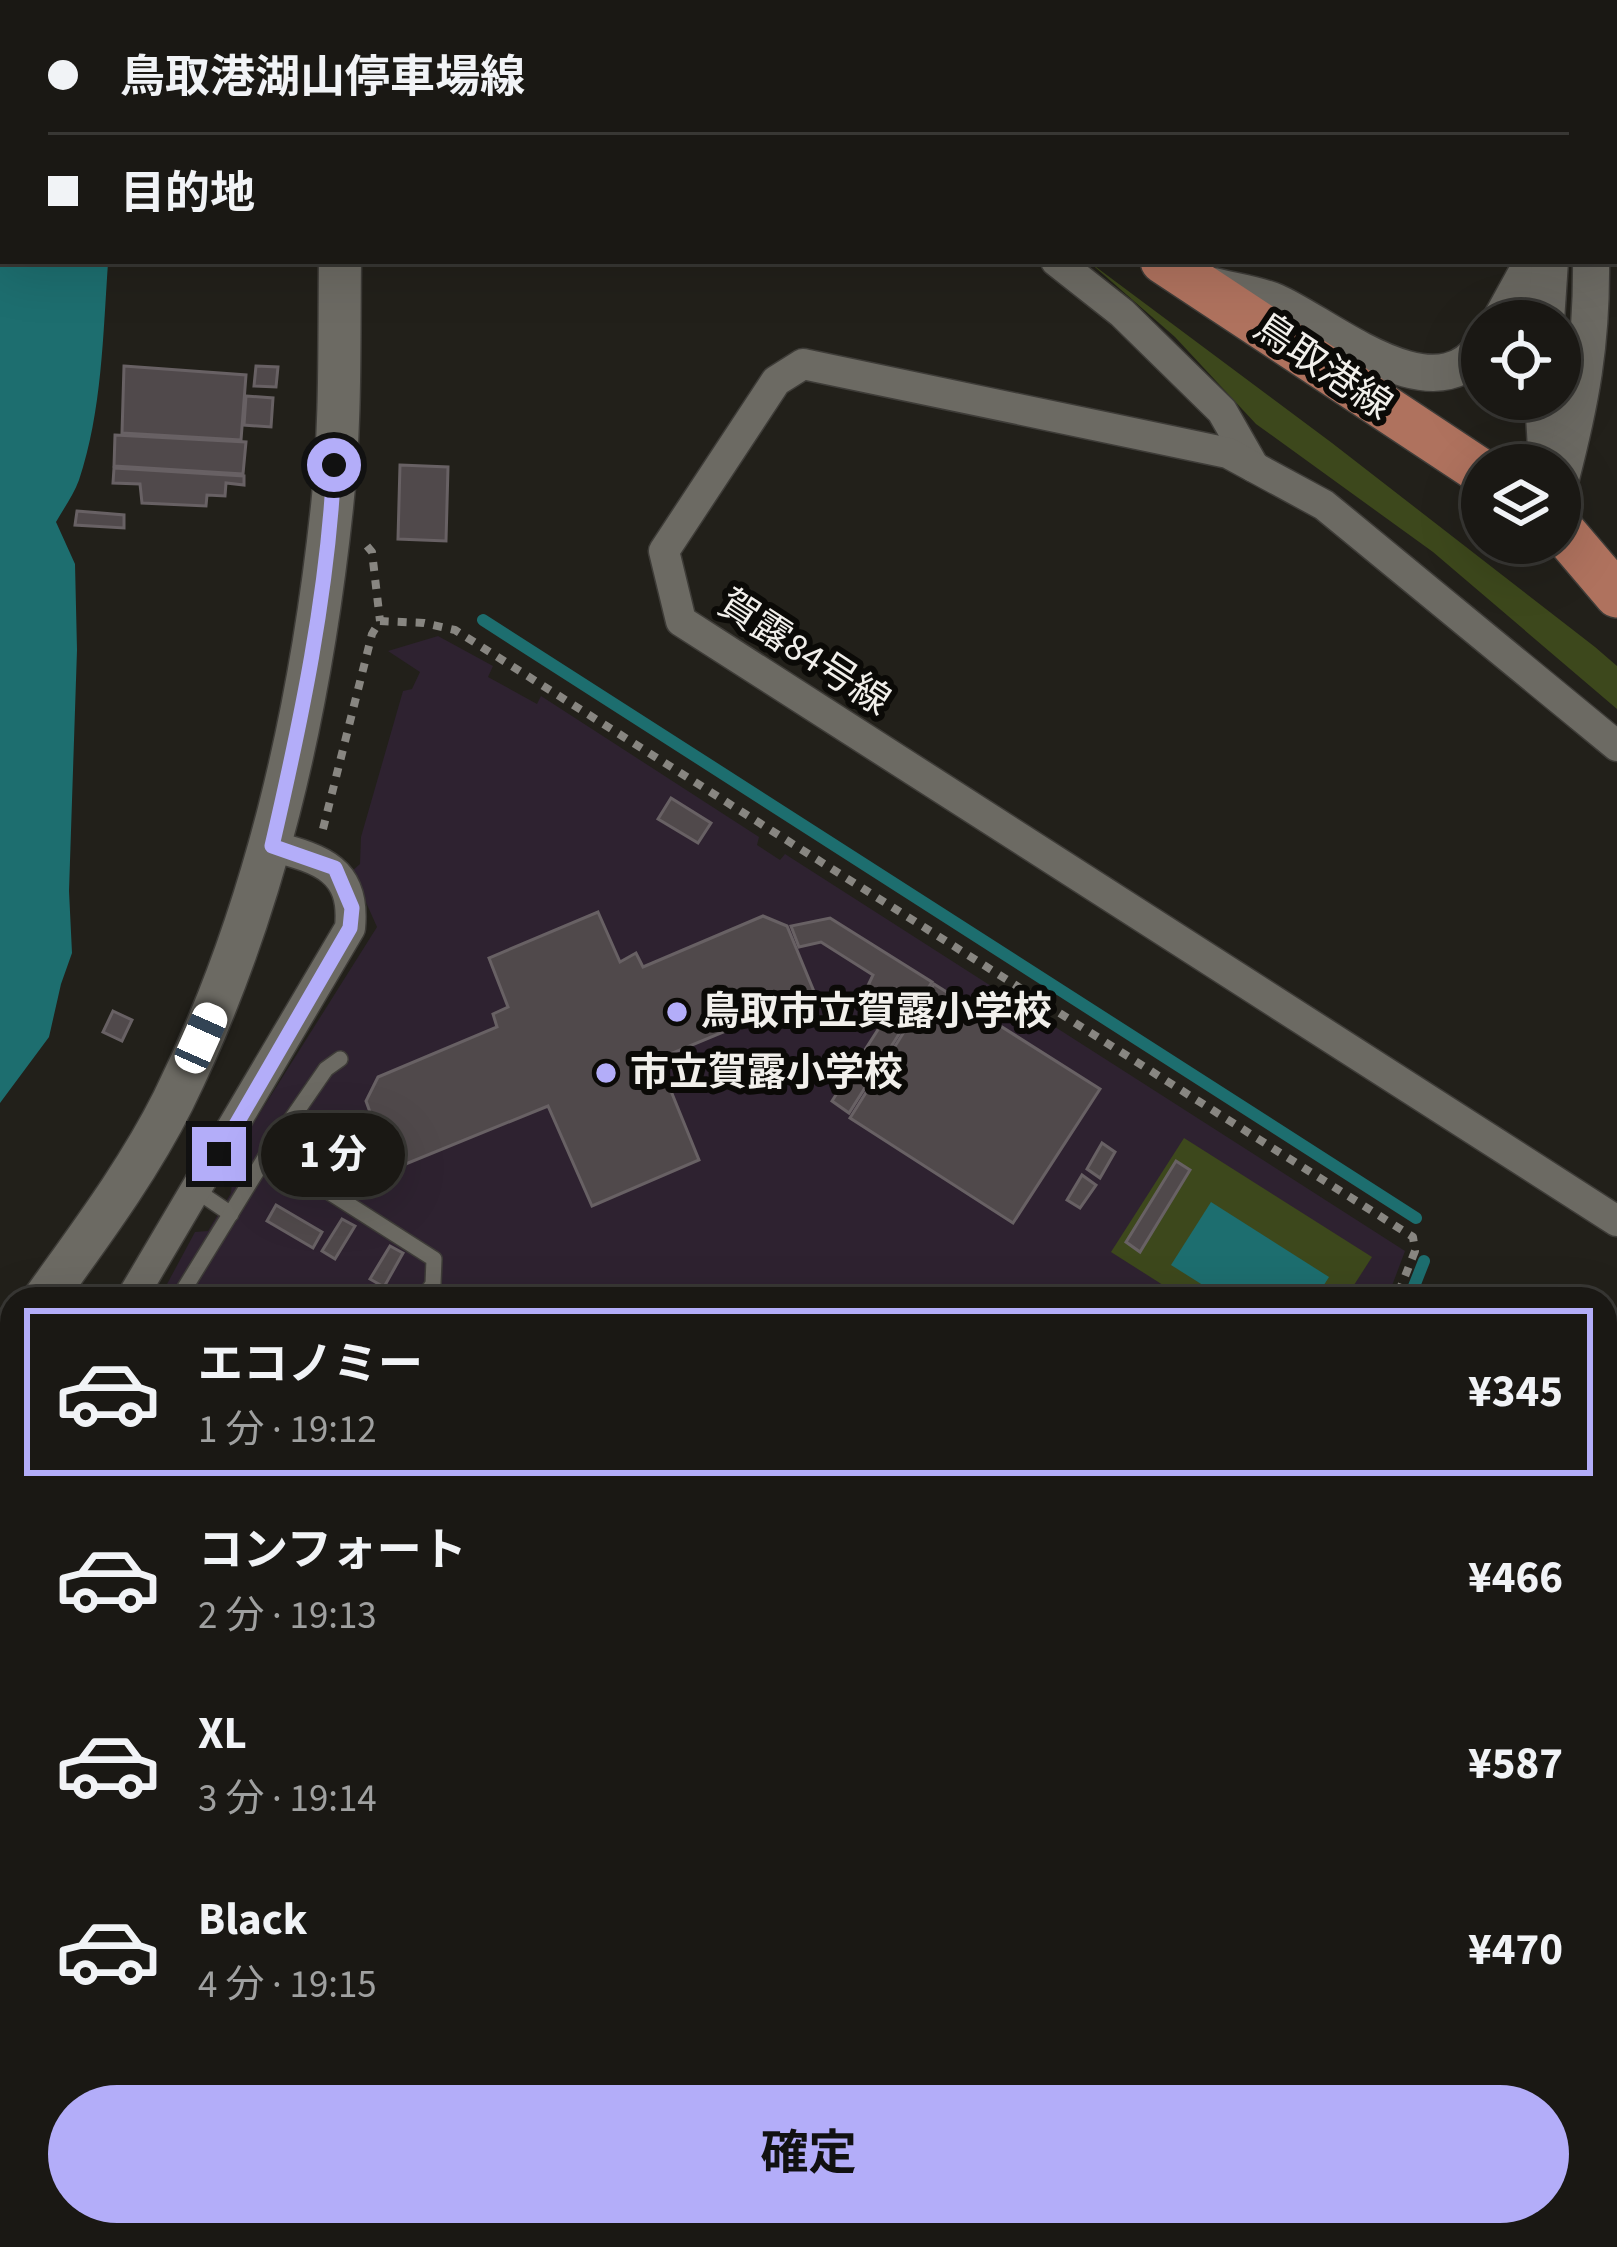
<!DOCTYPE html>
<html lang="ja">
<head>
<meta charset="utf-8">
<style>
	body { margin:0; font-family:"Source Sans 3","Noto Sans JP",sans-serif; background:#23211d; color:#f1f3f6; height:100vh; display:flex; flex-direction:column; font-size:45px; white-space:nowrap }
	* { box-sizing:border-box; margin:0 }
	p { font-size:39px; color:#9fa0a0 }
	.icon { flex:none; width:66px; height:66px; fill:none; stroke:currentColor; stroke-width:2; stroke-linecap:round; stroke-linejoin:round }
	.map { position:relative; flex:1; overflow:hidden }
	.panel { position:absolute; left:0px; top:1287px; width:1617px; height:960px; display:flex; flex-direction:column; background:#1a1814; border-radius:36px 36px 0 0; box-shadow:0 12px 48px #0002,0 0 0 3px #383734 }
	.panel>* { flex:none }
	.banner { position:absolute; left:0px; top:0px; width:1617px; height:264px; box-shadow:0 12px 48px #0002,0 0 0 3px #383734; display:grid; align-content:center; height:264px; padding:0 48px; background:#1a1814 }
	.fabs { position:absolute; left:1461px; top:300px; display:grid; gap:24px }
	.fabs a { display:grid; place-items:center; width:120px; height:120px; border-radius:50%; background:#1a1814; box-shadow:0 12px 48px #0002,0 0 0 3px #383734; font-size:60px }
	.end { position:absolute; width:54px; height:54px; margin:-27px; border:15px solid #b3adf9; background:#111; box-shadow:0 0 0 6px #111 }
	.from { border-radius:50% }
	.bubble { position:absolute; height:84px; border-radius:42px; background:#1a1814; box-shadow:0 12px 48px #0002,0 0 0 3px #383734; font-size:39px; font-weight:700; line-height:84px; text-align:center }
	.car { position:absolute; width:36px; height:72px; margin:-36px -18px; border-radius:15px; box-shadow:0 0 9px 3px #0007; background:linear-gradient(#fff 24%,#345 0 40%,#fff 0 76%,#345 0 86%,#fff 0) }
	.banner b { display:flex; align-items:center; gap:42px; height:114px; font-size:45px }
	.banner b+b { border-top:3px solid #383734 }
	.banner i { width:30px; height:30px; background:#f1f3f6 }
	ul { padding:21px 0 0; list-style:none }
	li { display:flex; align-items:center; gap:36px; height:168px; margin:0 24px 18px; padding:0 24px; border:6px solid transparent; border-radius:0px }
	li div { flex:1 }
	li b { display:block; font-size:45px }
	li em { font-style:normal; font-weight:700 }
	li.active { border-color:#b3adf9 }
	li>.icon { width:108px; height:108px; stroke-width:1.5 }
	.cta { display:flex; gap:24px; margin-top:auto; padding:24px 48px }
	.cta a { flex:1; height:138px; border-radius:72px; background:#b3adf9; color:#111; font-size:48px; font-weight:700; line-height:138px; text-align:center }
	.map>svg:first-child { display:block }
	.education { fill:#2e2230 }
	.green { fill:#3d481c }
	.water { fill:#1d6e6f }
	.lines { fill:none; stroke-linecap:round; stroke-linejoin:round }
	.stream { stroke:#1d6e6f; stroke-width:12 }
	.building { fill:#50494b; stroke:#686164; stroke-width:3 }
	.service-casing { stroke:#3e3c38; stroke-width:18 }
	.minor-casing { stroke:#3e3c38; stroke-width:33 }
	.tertiary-casing { stroke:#3e3c38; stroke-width:39 }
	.secondary-casing { stroke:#3e3c38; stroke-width:45 }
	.primary-casing { stroke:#3e3c38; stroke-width:48 }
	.path { stroke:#888681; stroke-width:8; stroke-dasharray:9 9; stroke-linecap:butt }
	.service { stroke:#6c6a63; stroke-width:15 }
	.minor { stroke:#6c6a63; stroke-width:30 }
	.tertiary { stroke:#6c6a63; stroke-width:36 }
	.secondary { stroke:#6c6a63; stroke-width:42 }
	.primary { stroke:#af725e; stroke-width:45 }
	.route { stroke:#b3adf9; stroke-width:15 }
	.poi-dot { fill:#b3adf9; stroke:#0b0a07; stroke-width:4.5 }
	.labels { text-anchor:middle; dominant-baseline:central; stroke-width:12; stroke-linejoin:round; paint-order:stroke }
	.street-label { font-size:39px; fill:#f1efeb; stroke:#0b0a07 }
	.poi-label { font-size:39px; font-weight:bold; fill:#f1efeb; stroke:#0b0a07; text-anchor:start }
</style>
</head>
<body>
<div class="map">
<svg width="1617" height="2247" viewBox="0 0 1617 2247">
	<rect width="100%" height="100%" fill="#22201a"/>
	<path class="education" d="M438,636L493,666L488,677L537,704L541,696L759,837L757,845L780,860L785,854L1405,1251L1387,1299H159L195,1232L208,1231L231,1193L234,1160L241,1143L377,927L352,871L360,864L361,837L403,691L412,689L420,672L388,651Z"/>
	<g class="green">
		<path d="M1088,261L1332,443L1595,647L1617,666V709L1433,552L1256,424L1175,337Z"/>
		<path d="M1184,1138L1372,1257L1345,1299H1185L1111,1252Z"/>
	</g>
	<g class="water">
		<path d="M0,0L34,3H3V261H112L108,263C103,334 102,412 79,480C74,494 64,508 56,522L75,564L77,650L69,891L72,953L61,984L49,1037L0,1103Z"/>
		<path d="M1211,1202L1329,1277L1315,1299H1225L1171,1265Z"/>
		<path d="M0,1400L12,1425V1683L0,1659Z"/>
		<path d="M1142,2235H1289L1307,2247H1159Z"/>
	</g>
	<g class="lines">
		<g class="stream">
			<path d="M483,620L1416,1218"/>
			<path d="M1409,1299L1424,1261"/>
			<path d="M0,1740L12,1764"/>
			<path d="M0,1880L12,1887"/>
			<path d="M214,2235L218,2247"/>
		</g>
	</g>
	<g class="building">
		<path d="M124,366L246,375L241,440L122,433Z"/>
		<path d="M256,366L278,367L276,387L254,386Z"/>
		<path d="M246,396L273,398L271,427L244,425Z"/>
		<path d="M115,435L246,442L243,474L114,466Z"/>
		<path d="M400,465L448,467L446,541L398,539Z"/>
		<path d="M114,468L244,476V485L226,483L225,496L207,495L206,506L142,503L140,484L113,483Z"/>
		<path d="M77,511L124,515V528L75,525Z"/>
		<path d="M671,798L711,823L698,843L658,819Z"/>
		<path d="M598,912L620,962L636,953L643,967L763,916L787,926L815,994L658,1059L699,1160L592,1206L548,1106L391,1170L366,1101L378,1077L497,1027L493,1014L508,1007L489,958Z"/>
		<path d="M830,918L932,982L849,1113L832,1101L890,1011L864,994L873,975L821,942L799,947L791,926Z"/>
		<path d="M934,984L1100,1089L1013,1223L850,1118Z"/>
		<path d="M113,1011L132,1020L122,1041L103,1032Z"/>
		<path d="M1102,1143L1115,1152L1100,1178L1087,1169Z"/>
		<path d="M1176,1161L1190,1170L1140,1252L1126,1242Z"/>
		<path d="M1082,1175L1096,1185L1080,1208L1067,1200Z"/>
		<path d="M276,1205L322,1232L313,1248L267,1221Z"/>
		<path d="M342,1219L355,1226L335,1259L322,1251Z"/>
		<path d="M390,1246L403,1253L384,1287L370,1279Z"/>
		<path d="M1449,2235H1523L1529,2238L1523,2247H1441Z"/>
	</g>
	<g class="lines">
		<defs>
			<g id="service">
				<path d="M268,1153L434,1259L433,1284L423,1299"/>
				<path d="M294,1170L303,1157L364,1124"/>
				<path d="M197,1191L231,1214"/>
				<path d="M178,1299L268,1153L326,1069L340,1059"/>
			</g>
			<g id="minor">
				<path d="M1056,261L1122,313L1222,411L1254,467"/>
				<path d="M1617,746L1324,505L1228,453L803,364L776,381L664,551L681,621L1617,1221"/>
				<path d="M131,1299L350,928C356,868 319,859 272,846"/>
				<path d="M1605,2114L1617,2121"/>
				<path d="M374,2235L377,2247"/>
				<path d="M425,2235L429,2247"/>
				<path d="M1102,2235L1120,2247"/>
			</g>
			<g id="tertiary">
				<path d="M1523,0L1524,3"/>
				<path d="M1572,0L1573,3"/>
				<path d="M1213,286C1233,291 1257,294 1276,302C1328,325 1433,417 1482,347"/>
				<path d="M1500,321L1533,261"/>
				<path d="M1546,321L1550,261"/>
				<path d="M1543,399L1547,465"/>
				<path d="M1560,482C1581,402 1592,344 1591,261"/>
				<path d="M1605,1471L1617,1457"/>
				<path d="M1086,2247L1091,2235"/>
			</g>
			<g id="secondary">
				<path d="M345,3V0"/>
				<path d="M44,1299C89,1236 138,1171 173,1101C265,914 310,713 332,507C341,425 339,342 340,261"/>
				<path d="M0,1360L12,1343"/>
			</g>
			<g id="primary">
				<path d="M772,0L776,3"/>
				<path d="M1163,261L1482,472"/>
				<path d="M1560,528L1617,595"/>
			</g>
		</defs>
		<use href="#service" class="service-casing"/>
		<use href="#minor" class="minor-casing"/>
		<use href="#tertiary" class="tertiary-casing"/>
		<use href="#secondary" class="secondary-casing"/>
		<use href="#primary" class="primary-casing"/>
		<g class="path">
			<path d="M367,546L372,552L380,621"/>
			<path d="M323,829L372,634L380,621L424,623L455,630L1413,1237L1415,1251L1396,1299"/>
		</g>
		<use href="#service" class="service"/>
		<use href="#minor" class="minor"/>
		<use href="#tertiary" class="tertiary"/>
		<use href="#secondary" class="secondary"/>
		<use href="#primary" class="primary"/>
	</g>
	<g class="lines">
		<path class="route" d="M219,1154L350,928L352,908L335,868L272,846C301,721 328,593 334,465"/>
	</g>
	<g class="poi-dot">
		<circle cx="677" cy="1012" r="12"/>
		<circle cx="606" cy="1073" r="12"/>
	</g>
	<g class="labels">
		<g class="street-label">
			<text transform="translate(1323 367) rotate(34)">鳥取港線</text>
			<text transform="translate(804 653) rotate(33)">賀露84号線</text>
		</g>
		<g class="poi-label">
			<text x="701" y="1012">鳥取市立賀露小学校</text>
			<text x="630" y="1073">市立賀露小学校</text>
		</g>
	</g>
</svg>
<div class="fabs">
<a><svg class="icon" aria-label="locate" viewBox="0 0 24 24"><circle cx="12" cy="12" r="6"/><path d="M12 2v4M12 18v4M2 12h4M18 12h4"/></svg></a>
<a><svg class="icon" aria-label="layers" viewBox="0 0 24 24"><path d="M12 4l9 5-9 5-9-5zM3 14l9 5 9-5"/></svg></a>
</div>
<i class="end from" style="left:334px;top:465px"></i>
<i class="end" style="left:219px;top:1154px"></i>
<div class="bubble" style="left:261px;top:1113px;width:144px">1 分</div>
<i class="car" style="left:201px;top:1038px;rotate:24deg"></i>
<div class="banner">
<b><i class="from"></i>鳥取港湖山停車場線</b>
<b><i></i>目的地</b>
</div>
<section class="panel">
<ul>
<li class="active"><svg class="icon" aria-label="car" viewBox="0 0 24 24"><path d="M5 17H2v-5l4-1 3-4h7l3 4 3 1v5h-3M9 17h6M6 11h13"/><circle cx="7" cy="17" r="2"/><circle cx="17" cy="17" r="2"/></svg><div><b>エコノミー</b><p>1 分 · 19:12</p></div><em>¥345</em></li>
<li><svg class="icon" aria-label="car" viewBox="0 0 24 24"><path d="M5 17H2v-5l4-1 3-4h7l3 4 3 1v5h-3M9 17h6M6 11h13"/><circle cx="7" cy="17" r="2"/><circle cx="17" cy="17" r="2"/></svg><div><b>コンフォート</b><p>2 分 · 19:13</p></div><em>¥466</em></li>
<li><svg class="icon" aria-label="car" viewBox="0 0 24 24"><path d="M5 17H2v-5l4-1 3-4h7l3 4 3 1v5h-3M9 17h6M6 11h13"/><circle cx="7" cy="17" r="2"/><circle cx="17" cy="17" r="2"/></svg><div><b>XL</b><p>3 分 · 19:14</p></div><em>¥587</em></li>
<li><svg class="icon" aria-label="car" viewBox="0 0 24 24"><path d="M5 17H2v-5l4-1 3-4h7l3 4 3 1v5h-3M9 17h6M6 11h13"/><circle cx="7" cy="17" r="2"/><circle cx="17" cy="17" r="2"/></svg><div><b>Black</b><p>4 分 · 19:15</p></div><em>¥470</em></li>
</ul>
<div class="cta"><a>確定</a></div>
</section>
</div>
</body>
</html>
